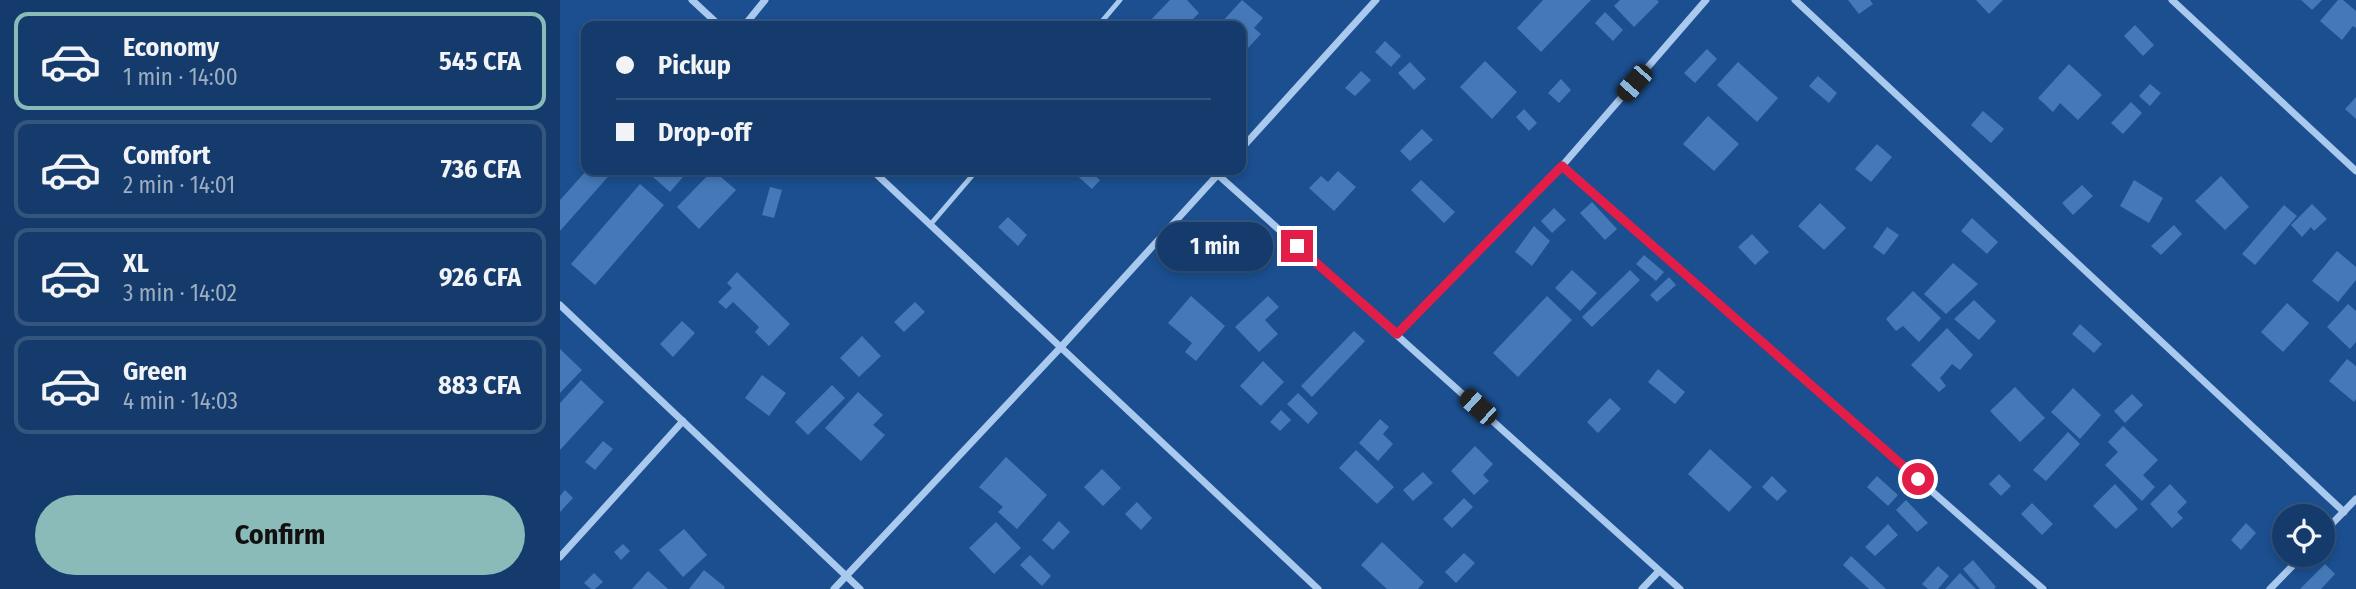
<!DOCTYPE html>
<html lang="en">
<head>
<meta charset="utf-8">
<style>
	body { margin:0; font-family:"Fira Sans Condensed",sans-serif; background:#1d4271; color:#f1f3f6; height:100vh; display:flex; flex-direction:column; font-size:26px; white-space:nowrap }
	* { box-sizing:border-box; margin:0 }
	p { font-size:23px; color:#9dadc1 }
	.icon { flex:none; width:38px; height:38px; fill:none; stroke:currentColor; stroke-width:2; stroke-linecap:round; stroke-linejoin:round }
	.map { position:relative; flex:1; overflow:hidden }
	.side { display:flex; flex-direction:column; background:#143b6b; width:560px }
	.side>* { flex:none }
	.banner { position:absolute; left:21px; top:21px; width:665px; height:154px; border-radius:14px; box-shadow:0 4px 10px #0003,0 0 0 2px #33557e; display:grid; align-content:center; height:154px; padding:0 35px; background:#143b6b }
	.tools { position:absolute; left:1712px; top:504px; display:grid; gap:14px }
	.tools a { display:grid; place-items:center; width:63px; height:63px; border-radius:50%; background:#143b6b; box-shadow:0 4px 10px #0003,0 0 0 2px #33557e; font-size:35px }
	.end { position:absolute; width:32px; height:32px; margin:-16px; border:9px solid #e11d48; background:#fff; box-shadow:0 0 0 4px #fff }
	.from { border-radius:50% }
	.bubble { position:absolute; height:49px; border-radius:24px; background:#143b6b; box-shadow:0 4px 10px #0003,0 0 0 2px #33557e; font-size:23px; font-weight:700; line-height:49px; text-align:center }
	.car { position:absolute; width:21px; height:42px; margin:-21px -10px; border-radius:9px; box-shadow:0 0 5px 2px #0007; background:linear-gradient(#222 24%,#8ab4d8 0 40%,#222 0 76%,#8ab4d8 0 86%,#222 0) }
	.banner b { display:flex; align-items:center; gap:24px; height:66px; font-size:26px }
	.banner b+b { border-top:2px solid #33557e }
	.banner i { width:18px; height:18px; background:#f1f3f6 }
	ul { padding:12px 0 0; list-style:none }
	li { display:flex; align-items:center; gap:21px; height:98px; margin:0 14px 10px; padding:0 21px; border:4px solid #33557e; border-radius:14px }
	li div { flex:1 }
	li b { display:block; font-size:26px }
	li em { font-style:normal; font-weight:700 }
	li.active { border-color:#8bbbb9 }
	li>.icon { width:63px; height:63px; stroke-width:1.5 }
	.primary-button { display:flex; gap:14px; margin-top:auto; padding:14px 35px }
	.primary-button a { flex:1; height:80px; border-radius:42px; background:#8bbbb9; color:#111; font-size:28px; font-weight:700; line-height:80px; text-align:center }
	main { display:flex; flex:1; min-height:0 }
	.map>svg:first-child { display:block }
	.building { fill:#4478b7 }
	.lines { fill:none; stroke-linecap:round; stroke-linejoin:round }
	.service { stroke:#a9c9ee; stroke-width:5 }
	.minor { stroke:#a9c9ee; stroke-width:7 }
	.route { stroke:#e11d48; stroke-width:9 }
</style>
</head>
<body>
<main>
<section class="side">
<ul>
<li class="active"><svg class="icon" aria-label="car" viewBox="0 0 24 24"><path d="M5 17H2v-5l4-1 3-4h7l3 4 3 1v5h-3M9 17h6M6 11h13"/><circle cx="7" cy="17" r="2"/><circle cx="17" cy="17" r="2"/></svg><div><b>Economy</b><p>1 min · 14:00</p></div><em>545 CFA</em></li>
<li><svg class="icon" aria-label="car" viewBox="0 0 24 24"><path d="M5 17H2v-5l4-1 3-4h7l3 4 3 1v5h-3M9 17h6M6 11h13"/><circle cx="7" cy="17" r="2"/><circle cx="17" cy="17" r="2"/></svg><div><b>Comfort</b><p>2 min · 14:01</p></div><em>736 CFA</em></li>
<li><svg class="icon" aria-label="car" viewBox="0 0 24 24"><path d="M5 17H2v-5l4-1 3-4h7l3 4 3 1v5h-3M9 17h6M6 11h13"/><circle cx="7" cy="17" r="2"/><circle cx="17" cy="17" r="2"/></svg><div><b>XL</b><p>3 min · 14:02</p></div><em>926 CFA</em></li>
<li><svg class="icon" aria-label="car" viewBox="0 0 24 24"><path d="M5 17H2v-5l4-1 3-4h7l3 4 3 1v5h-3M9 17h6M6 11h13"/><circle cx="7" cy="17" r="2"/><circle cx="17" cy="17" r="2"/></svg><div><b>Green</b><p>4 min · 14:03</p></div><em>883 CFA</em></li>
</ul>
<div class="primary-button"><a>Confirm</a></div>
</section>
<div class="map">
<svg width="1796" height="589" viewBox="0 0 1796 589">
	<rect width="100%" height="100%" fill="#1b4f8f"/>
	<g class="building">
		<path d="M610,0H627L639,13L626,26H585Z"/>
		<path d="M682,0L703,18L694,28L701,34L688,48L681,41V26H664L661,23Z"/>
		<path d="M983,0H1031L981,52L957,28Z"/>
		<path d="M1060,0H1097L1099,2L1074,27L1054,6Z"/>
		<path d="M1288,0H1310L1313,4L1299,14Z"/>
		<path d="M1416,0H1443L1429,14Z"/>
		<path d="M1741,0H1762L1752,10Z"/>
		<path d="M1778,0H1783L1796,11V28L1793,26L1782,40L1760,21Z"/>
		<path d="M1045,12L1063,30L1053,41L1035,23Z"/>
		<path d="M1575,25L1594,45L1583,56L1564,36Z"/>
		<path d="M825,41L841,56L831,67L815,52Z"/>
		<path d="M1147,49L1157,59L1135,83L1124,73Z"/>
		<path d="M925,61L957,92L932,119L900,87Z"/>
		<path d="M850,62L866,79L854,90L838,73Z"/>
		<path d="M1178,62L1218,98L1197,122L1157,85Z"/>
		<path d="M1509,64L1542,95L1518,120L1500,103L1493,112L1478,98Z"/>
		<path d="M801,71L811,80L795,96L785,88Z"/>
		<path d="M1258,76L1277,93L1269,103L1249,86Z"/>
		<path d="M1001,79L1011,90L999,103L988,93Z"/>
		<path d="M1590,84L1601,93L1590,106L1579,96Z"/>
		<path d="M1796,97V119L1785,109Z"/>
		<path d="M1571,102L1582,113L1563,134L1551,123Z"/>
		<path d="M964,109L977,123L969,131L956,117Z"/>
		<path d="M1423,111L1444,129L1431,143L1411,125Z"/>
		<path d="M1148,116L1179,144L1154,171L1123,144Z"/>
		<path d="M862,129L873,140L850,161L840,151Z"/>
		<path d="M1317,144L1332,157L1311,182L1295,169Z"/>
		<path d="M27,170H54L0,231V200Z"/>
		<path d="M85,170H129L110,192Z"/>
		<path d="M153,170L176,190L139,229L117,207Z"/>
		<path d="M514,170H528L540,180L532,189L512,171Z"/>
		<path d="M778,171L796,187L774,211L749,188L761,176L768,182Z"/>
		<path d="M1661,176L1689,207L1665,230L1635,201Z"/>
		<path d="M861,180L895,212L884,223L851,190Z"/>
		<path d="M1574,180L1603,198L1589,223L1560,206Z"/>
		<path d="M80,184L104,205L35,285L11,264Z"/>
		<path d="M1522,185L1533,196L1513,215L1502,203Z"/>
		<path d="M210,187L222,190L214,218L202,215Z"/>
		<path d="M1032,202L1057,229L1045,240L1020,213Z"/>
		<path d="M1260,203L1286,228L1264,250L1238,226Z"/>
		<path d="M1752,204L1767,219L1754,231L1751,227L1742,237L1731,225Z"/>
		<path d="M1724,205L1737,216L1695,265L1682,254Z"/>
		<path d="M994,208L1006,220L992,233L981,221Z"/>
		<path d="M448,217L467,235L458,246L438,227Z"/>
		<path d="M1412,218L1438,242L1427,254L1401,231Z"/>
		<path d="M1614,225L1622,234L1601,255L1591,246Z"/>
		<path d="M974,226L990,241L972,266L955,252Z"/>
		<path d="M1327,227L1339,235L1324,255L1313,247Z"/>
		<path d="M1192,234L1209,252L1195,265L1178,247Z"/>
		<path d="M1777,251L1796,267V280L1778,302L1752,281Z"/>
		<path d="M1084,255L1104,272L1096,281L1076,264Z"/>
		<path d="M1393,263L1418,284L1386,314L1364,294Z"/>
		<path d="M1012,270L1037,293L1020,311L995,288Z"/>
		<path d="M1070,270L1080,280L1032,327L1022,317Z"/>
		<path d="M177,272L230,324L209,346L195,332L199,327L173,302L166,309L158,302L172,288L167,283Z"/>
		<path d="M1109,277L1116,285L1097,302L1090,295Z"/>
		<path d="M1353,291L1381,318L1359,342L1343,326L1336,331L1326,319Z"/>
		<path d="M631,296L665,326L636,361L625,352L632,343L608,323Z"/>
		<path d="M708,296L719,307L705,320L718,334L699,352L675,327Z"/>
		<path d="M987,296L1012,320L958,377L933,353Z"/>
		<path d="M1414,300L1436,321L1419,340L1394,319Z"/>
		<path d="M355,302L365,312L344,332L334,322Z"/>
		<path d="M1727,303L1749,323L1723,352L1701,332Z"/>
		<path d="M1788,304L1796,311V342L1790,349L1767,327Z"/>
		<path d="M122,321L135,333L113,357L100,344Z"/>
		<path d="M1520,324L1542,344L1534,353L1512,334Z"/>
		<path d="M1387,328L1413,355L1400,370L1392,364L1380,378L1386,386L1379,392L1351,365Z"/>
		<path d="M794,331L805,341L752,397L741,386Z"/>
		<path d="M302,336L321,356L299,377L280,358Z"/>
		<path d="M0,349L22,370L0,393Z"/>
		<path d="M1787,359L1796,366V399L1794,402L1769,381Z"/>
		<path d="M703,361L724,382L701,406L680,386Z"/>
		<path d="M1098,369L1125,392L1115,404L1088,382Z"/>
		<path d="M202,375L226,393L209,416L185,398Z"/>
		<path d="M21,380L44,402L0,450V403Z"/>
		<path d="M272,385L285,398L248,435L235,422Z"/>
		<path d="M1455,387L1485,418L1460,442L1430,411Z"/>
		<path d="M1513,388L1541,415L1520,439L1491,412Z"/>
		<path d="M298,392L323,415L313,425L325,435L301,461L265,428Z"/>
		<path d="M738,393L758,413L748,424L727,404Z"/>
		<path d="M1572,394L1583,405L1565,423L1554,411Z"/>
		<path d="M1050,398L1061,409L1038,433L1027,422Z"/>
		<path d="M721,410L731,420L720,431L710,422Z"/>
		<path d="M820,419L829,427L823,434L833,444L818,461L799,443Z"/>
		<path d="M1563,426L1598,460L1583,475L1595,487L1582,501L1545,465L1558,452L1548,442Z"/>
		<path d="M1508,432L1520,444L1486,481L1473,470Z"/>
		<path d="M43,441L53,449L35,470L25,462Z"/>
		<path d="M915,446L933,464L923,475L929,481L914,495L891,471Z"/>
		<path d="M1150,449L1192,487L1169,512L1128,474Z"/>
		<path d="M796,450L834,487L817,504L779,468Z"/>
		<path d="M446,457L487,495L457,529L438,512L443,507L419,487Z"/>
		<path d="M542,469L561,488L543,506L524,487Z"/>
		<path d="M863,472L873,483L853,501L843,490Z"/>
		<path d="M1439,474L1451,486L1441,496L1429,484Z"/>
		<path d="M1212,476L1227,491L1217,501L1202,487Z"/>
		<path d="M1317,476L1338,495L1328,506L1307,487Z"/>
		<path d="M1555,484L1578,509L1556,529L1533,506Z"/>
		<path d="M1610,484L1627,502L1617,512L1623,518L1612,528L1590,504Z"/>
		<path d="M5,490L13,498L0,512V496Z"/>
		<path d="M904,498L913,507L892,528L883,519Z"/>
		<path d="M1346,500L1368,523L1357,532L1336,510Z"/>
		<path d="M577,502L592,518L581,530L565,514Z"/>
		<path d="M1472,503L1493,524L1482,535L1461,514Z"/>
		<path d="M499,521L510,532L493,550L482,540Z"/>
		<path d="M436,522L461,548L434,574L409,548Z"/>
		<path d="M1686,523L1696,533L1681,550L1671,540Z"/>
		<path d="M1328,524L1338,535L1315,556L1305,547Z"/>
		<path d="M124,529L147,555L123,577L99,550Z"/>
		<path d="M822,542L864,582L858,589H827L801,565Z"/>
		<path d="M63,544L70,551L61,560L54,552Z"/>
		<path d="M904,553L915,563L896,583L885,572Z"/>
		<path d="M470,555L491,576L482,586L460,565Z"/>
		<path d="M1291,556L1326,589H1309L1283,565Z"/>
		<path d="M1413,560L1436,587L1434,589H1420L1403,569Z"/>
		<path d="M1765,564L1775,574L1761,589H1740Z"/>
		<path d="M1378,566L1389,576L1378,589H1368L1362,584Z"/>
		<path d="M144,570L165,587L164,589H129Z"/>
		<path d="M88,571L108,589H72Z"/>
		<path d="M34,573L43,582L35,589H31L24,583Z"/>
		<path d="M1400,573L1416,589H1385Z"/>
	</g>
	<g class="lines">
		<g class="service">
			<path d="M538,26L560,0"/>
			<path d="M370,225L417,170"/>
		</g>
		<g class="minor">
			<path d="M132,0L160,26"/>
			<path d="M1235,0L1784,512"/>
			<path d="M1612,0L1796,171"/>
			<path d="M184,26L205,0"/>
			<path d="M681,149L816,0"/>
			<path d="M1002,166L1483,589"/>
			<path d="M312,170L758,589"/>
			<path d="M657,174L1120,589"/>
			<path d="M0,305L300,589"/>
			<path d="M837,334L1002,166L1146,0"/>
			<path d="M1762,534L1796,499"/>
			<path d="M0,557L123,421"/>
			<path d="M274,589L501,347L662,170"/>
			<path d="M1082,589L1099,571"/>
			<path d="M1710,589L1743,555"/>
		</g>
	</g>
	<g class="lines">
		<path class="route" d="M737,246L837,334L1002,166L1358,479"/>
	</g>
</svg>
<div class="tools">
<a><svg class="icon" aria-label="locate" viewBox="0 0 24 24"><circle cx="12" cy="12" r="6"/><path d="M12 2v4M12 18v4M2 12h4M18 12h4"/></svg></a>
</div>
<i class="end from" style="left:1358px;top:479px"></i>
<i class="end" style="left:737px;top:246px"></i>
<div class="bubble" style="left:597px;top:222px;width:116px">1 min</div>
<i class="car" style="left:1074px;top:83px;rotate:221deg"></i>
<i class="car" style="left:918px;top:407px;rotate:312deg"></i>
<div class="banner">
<b><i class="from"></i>Pickup</b>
<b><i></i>Drop-off</b>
</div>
</div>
</main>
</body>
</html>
